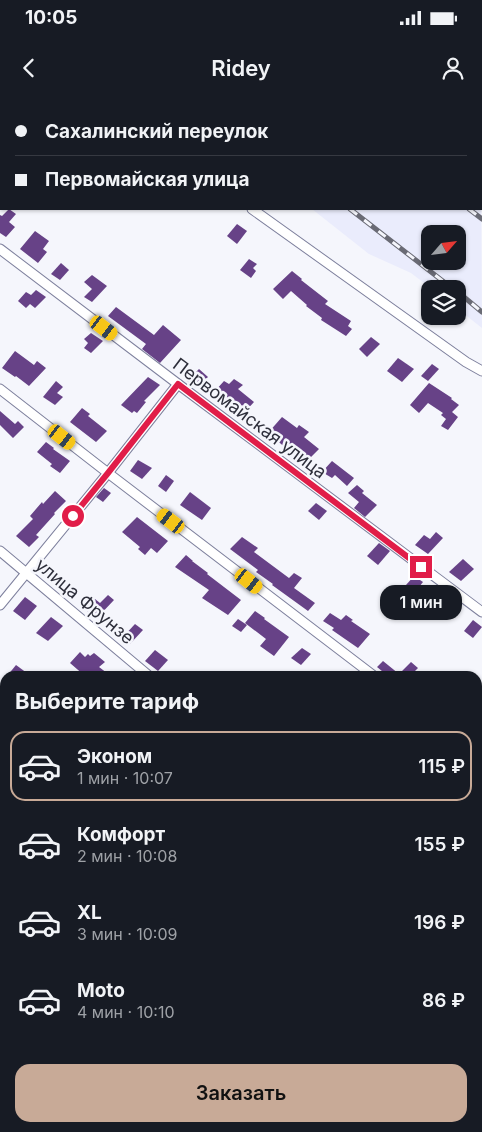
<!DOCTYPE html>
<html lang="ru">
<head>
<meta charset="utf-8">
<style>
	body { margin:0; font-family:Inter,sans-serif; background:#20242c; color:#f1f3f6; height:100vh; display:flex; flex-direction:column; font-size:19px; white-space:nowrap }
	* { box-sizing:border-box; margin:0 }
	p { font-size:16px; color:#9ea1a6 }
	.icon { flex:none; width:28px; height:28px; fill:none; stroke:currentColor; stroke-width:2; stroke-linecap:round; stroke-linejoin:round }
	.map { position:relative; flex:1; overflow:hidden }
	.drawer { position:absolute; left:0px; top:571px; width:482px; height:461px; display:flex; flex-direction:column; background:#171b24; border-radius:15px 15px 0 0; box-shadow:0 1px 4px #0004 }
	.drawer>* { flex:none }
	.top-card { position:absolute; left:0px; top:0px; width:482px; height:110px; box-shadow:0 1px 4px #0004; display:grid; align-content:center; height:110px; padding:0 15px; background:#171b24 }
	.needle { width:32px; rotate:62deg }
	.fabs { position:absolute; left:421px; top:125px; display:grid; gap:10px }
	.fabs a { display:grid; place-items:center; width:45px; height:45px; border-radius:10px; background:#171b24; box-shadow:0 1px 4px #0004; font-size:25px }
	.end { position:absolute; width:22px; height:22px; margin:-11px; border:6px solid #e11d48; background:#fff; box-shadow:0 0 0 2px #fff }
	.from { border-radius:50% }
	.bubble { position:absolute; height:35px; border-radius:15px; background:#171b24; box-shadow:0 1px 4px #0004; font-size:16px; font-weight:600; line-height:35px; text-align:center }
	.car { position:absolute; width:15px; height:30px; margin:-15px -8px; border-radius:6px; box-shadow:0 0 4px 1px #0007; background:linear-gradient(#f5c518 24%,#345 0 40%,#f5c518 0 76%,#345 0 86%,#f5c518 0) }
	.top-card b { display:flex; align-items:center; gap:18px; height:48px; font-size:19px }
	.top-card b+b { border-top:1px solid #363941 }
	.top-card i { width:12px; height:12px; background:#f1f3f6 }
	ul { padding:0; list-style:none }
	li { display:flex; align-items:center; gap:15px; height:70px; margin:0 10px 8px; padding:0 5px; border:2px solid transparent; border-radius:15px }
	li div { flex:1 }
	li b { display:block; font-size:19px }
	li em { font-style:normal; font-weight:600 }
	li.current { border-color:#c8aa97 }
	li>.icon { width:45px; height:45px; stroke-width:1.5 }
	h2 { padding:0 15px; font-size:22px; line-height:60px }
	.primary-button { display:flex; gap:10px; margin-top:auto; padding:10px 15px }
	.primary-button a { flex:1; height:58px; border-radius:15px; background:#c8aa97; color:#111; font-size:20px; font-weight:600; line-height:58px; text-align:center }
	.status { display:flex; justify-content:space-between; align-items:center; height:35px; padding:0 25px; background:#171b24; direction:ltr }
	.status svg { height:14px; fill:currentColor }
	header { display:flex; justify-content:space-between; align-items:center; height:65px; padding:0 15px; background:#171b24; font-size:22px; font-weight:600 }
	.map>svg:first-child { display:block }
	.built { fill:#eaecfc; fill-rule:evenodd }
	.building { fill:#674287 }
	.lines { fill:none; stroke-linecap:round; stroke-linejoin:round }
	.minor-casing { stroke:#7e809d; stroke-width:11 }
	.secondary-casing { stroke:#7e809d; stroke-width:15 }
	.minor { stroke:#fff; stroke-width:9 }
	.secondary { stroke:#dbe9fb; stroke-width:12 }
	.rail-casing { stroke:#6a6b75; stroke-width:5 }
	.rail { stroke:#f5f6fc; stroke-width:3; stroke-dasharray:9; stroke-linecap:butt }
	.route { stroke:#e11d48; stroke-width:6 }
	.labels { text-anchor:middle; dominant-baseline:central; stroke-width:5; stroke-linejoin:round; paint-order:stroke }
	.street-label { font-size:18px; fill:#2e2f3b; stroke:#f5f6fc }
</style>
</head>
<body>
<div class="status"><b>10:05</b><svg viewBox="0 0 49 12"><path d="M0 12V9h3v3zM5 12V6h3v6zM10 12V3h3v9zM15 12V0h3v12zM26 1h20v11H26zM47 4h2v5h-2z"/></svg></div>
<header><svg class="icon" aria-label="back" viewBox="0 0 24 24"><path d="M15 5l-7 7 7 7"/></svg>Ridey<svg class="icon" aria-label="person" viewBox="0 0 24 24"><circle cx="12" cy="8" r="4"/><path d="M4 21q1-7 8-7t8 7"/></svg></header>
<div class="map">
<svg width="482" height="1032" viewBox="0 0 482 1032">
	<rect width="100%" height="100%" fill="#f5f6fc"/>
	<g class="built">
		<path d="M184,0H391L392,1H185Z"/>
		<path d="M481,71L482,228L458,209V189H432L411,173L369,154L312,109H481ZM430,134H458V161H430Z"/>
	</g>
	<g class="building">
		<path d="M9,109L16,114L9,122L15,127L6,137L0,133V115L2,116Z"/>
		<path d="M237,124L247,131L237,144L227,136Z"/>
		<path d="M35,131L49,141L43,149L47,152L38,163L20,149Z"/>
		<path d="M249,159L257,164L253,168L256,171L251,178L240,170Z"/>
		<path d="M61,163L69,170L60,180L51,174Z"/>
		<path d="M292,171L302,179L301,180L328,201L325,204L351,221L348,226L352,229L346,236L321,220L322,218L306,206L307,205L291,191L283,199L273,189Z"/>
		<path d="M92,175L107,186L92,202L84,197L92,189L84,182Z"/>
		<path d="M36,190L46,197L35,208L30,204L26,208L18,201L26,192L31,195Z"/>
		<path d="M116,207L154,235L163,225L181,240L160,263L142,249L146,244L108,216Z"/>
		<path d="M91,233L103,241L91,253L84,248L88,243L84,239Z"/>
		<path d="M371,237L380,244L367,257L359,249Z"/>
		<path d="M15,251L34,265L37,261L46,268L29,286L16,276L15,277L2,268Z"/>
		<path d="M398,258L414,269L402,282L387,271Z"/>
		<path d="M432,264L439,269L428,281L421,276Z"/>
		<path d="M199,269L208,277L196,288L187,281Z"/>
		<path d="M148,277L160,285L144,301L146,302L137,313L134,311L132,313L121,305Z"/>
		<path d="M234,279L243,285L238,289L254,302L243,314L231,304L232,303L215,291L224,281L229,284Z"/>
		<path d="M56,281L63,287L57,293L63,297L55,305L43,297Z"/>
		<path d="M429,283L452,298L451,299L459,305L452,312L458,317L448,330L441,326L446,319L441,315L443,313L428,303L419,313L410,305Z"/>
		<path d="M82,308L90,314L88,316L107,331L96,342L70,322Z"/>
		<path d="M0,311L15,324L18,321L24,327L13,338L0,325Z"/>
		<path d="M282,317L297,328L299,325L309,332L304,337L319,349L308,360L289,346L287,349L268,333Z"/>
		<path d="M46,342L54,348L53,349L70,361L60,373L50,366L52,364L37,352Z"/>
		<path d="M138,360L152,368L142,379L130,371Z"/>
		<path d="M332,361L354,378L347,386L335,375L332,378L322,372Z"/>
		<path d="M166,375L174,381L166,392L158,386Z"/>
		<path d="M357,385L364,391L362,393L377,405L365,417L354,408L359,402L348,393Z"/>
		<path d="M104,388L111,393L103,402L96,397Z"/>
		<path d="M55,391L66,401L54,413L55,414L36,435L39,437L29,447L16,436L33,419L30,416L42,402L43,404Z"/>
		<path d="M190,392L211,408L202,420L180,405Z"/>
		<path d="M316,403L327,411L319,420L308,411Z"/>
		<path d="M137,417L168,441L157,453L151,448L145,455L138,449L140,447L122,432Z"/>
		<path d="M436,432L443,438L428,454L415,445L424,435L430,439Z"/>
		<path d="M242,437L258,448L254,452L289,478L294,473L302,478L294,488L315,503L308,511L272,485L273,484L256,472L258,470L230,449Z"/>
		<path d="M379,443L390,451L378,465L367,456Z"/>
		<path d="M186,455L193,461H192L208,473L207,474L241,500L228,515L202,498L209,490L175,467Z"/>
		<path d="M463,459L474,469L461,481L449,472Z"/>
		<path d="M414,476L423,482L415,492L406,485Z"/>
		<path d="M439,494L452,504L444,513L432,504Z"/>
		<path d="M108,495L114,500L96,519L85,509L95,499L100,503Z"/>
		<path d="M25,497L37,506L25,520L13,511Z"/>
		<path d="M255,511L265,518L264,519L289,537L274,556L260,546L266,539L245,523Z"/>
		<path d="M330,513L341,520L346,515L353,520L351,521L370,534L358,548L332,530L334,528L323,521Z"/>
		<path d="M51,517L63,526L48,541L36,533Z"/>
		<path d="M238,519L247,525L241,532L232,526Z"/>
		<path d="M473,520L482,527L473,538L464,531Z"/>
		<path d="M135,524L143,530L130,544L122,538Z"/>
		<path d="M302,548L311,554L301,565L291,558Z"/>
		<path d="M155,550L168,560L158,571L145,561Z"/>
		<path d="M80,552L85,557L88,554L90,556L94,553L105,562L99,567L111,576H85L70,563Z"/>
		<path d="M383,561L399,574L411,562L418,568L410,576H388L377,567Z"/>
		<path d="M16,565L31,576H7Z"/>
	</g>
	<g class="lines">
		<defs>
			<g id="minor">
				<path d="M110,0L112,1"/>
				<path d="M252,109L466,262L482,271"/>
				<path d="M0,149L178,284L482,512"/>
				<path d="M0,289L108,373L374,576"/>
				<path d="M0,451L149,576"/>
				<path d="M0,505L108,373L178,284"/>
				<path d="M478,655L482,658"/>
				<path d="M478,852L482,856"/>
				<path d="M0,926L5,931"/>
				<path d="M107,1028L111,1032"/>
				<path d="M230,1032L234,1028"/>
			</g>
			<g id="secondary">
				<path d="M0,630L5,635"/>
				<path d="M432,1028L437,1032"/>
			</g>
		</defs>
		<use href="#minor" class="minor-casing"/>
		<use href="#secondary" class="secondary-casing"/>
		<use href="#minor" class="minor"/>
		<use href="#secondary" class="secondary"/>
		<defs>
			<g id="rail">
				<path d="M211,0L213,1"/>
				<path d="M327,0L329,1"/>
				<path d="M350,109L453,189"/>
				<path d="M469,109L482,119"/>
				<path d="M458,192L482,212"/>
			</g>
		</defs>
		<use href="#rail" class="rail-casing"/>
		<use href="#rail" class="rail"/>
	</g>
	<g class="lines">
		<path class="route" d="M73,416L108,373L178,284L421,467"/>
	</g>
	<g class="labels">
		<g class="street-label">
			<text transform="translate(250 318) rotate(37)">Первомайская улица</text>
			<text transform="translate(85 501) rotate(40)">улица Фрунзе</text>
		</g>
	</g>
</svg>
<div class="fabs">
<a><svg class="needle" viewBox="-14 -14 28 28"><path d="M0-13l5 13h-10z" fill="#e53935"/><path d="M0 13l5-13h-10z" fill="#9ea1a6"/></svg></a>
<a><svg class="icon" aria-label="layers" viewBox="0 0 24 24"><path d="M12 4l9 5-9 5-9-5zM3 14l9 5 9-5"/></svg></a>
</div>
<i class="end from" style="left:73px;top:416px"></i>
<i class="end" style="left:421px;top:467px"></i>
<div class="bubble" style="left:380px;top:485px;width:82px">1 мин</div>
<i class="car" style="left:104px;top:228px;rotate:127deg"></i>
<i class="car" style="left:62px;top:337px;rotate:128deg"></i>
<i class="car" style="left:171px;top:421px;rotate:307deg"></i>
<i class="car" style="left:249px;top:481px;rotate:128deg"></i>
<div class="top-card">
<b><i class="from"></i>Сахалинский переулок</b>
<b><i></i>Первомайская улица</b>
</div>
<section class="drawer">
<h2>Выберите тариф</h2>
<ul>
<li class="current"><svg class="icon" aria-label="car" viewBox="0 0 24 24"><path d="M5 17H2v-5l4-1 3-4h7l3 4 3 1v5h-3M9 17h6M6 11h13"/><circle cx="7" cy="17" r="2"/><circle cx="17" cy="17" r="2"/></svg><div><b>Эконом</b><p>1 мин · 10:07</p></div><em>115 ₽</em></li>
<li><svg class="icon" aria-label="car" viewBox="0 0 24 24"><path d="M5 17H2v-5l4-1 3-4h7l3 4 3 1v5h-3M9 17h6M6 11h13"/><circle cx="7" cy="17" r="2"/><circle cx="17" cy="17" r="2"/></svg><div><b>Комфорт</b><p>2 мин · 10:08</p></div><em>155 ₽</em></li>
<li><svg class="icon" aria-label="car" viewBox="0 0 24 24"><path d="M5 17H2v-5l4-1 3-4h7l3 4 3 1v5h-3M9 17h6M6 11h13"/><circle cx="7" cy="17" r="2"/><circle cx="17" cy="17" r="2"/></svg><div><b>XL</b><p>3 мин · 10:09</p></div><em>196 ₽</em></li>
<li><svg class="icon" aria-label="car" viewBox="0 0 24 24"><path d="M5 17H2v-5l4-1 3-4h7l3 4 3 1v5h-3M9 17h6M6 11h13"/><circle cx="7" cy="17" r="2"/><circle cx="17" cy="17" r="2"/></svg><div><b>Moto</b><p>4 мин · 10:10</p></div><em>86 ₽</em></li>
</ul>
<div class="primary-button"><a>Заказать</a></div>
</section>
</div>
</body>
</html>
